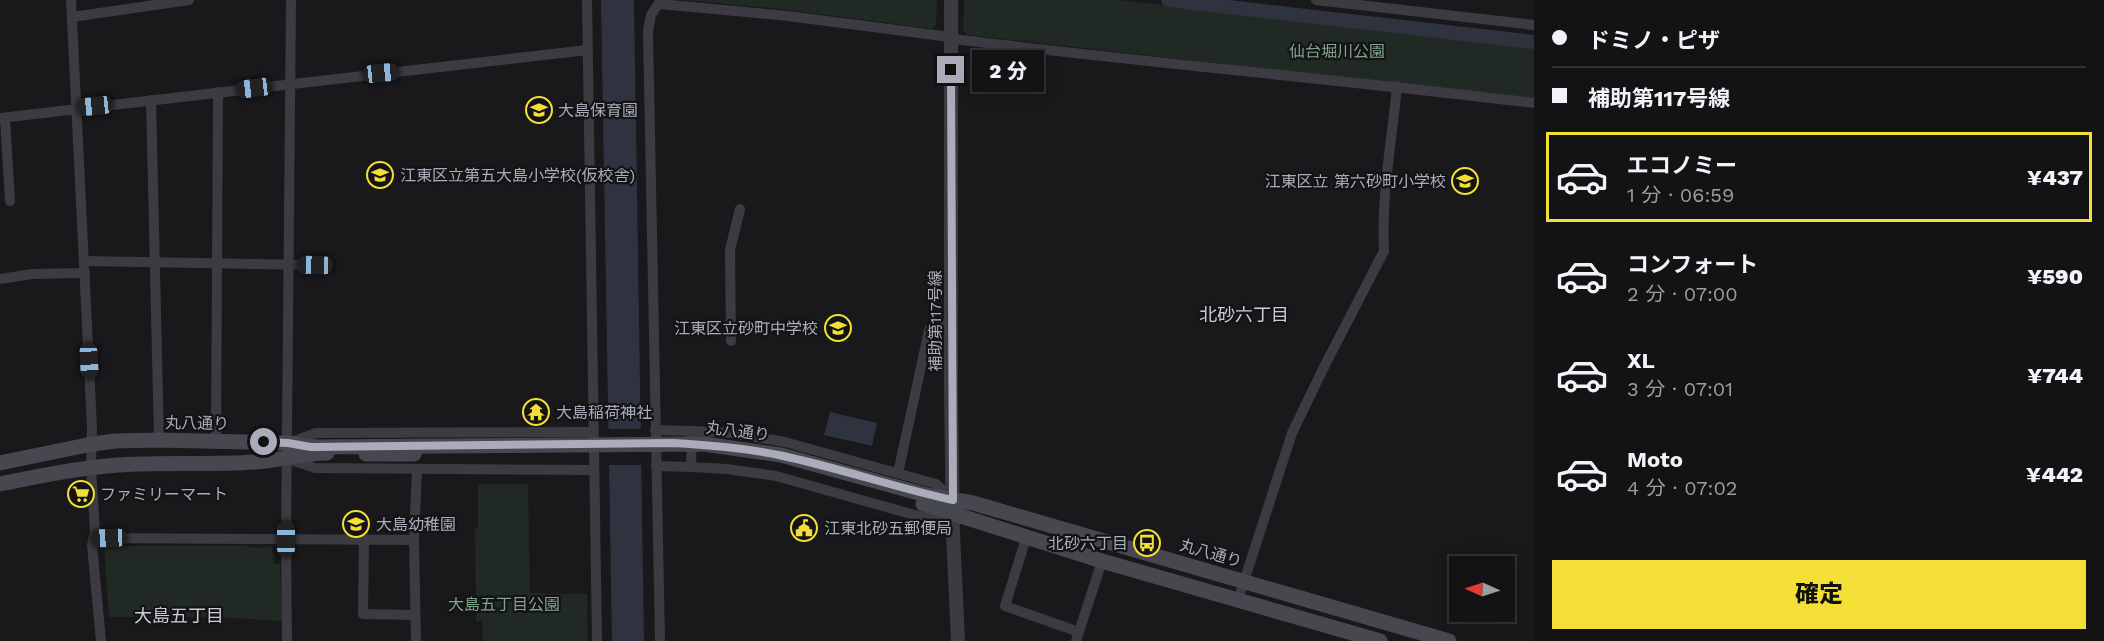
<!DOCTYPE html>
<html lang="ja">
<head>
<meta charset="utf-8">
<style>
	body { margin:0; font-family:"Work Sans","Noto Sans JP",sans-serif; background:#1c1b1d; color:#f1f3f6; height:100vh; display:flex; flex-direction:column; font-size:22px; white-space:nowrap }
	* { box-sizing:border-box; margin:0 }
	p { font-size:20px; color:#9d9ea0 }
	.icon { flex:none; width:33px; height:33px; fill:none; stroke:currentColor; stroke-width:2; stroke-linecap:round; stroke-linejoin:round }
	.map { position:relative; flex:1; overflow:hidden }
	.details { display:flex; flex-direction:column; background:#131214; width:570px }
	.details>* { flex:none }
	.hud { display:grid; align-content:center; height:132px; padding:0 18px; background:#131214 }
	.needle { width:39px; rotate:273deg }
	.fabs { position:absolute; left:1449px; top:556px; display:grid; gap:12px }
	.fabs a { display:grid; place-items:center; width:66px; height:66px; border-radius:0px; background:#131214; box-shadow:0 3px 15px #0003,0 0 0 2px #323234; font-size:30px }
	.end { position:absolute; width:27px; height:27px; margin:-14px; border:8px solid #aaacba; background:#111; box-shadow:0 0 0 3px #111 }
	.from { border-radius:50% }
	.bubble { position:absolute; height:42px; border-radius:0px; background:#131214; box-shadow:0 3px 15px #0003,0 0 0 2px #323234; font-size:20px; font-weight:800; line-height:42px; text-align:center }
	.car { position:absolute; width:18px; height:36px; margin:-18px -9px; border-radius:8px; box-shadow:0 0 4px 2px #0007; background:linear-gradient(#222 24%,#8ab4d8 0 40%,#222 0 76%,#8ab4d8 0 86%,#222 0) }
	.hud b { display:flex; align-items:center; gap:21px; height:57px; font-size:22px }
	.hud b+b { border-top:2px solid #323234 }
	.hud i { width:15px; height:15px; background:#f1f3f6 }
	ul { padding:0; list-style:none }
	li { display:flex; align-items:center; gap:18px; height:90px; margin:0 12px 9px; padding:0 6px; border:3px solid transparent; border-radius:0px }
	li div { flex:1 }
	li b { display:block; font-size:22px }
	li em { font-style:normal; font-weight:800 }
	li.active { border-color:#f4df36 }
	li>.icon { width:54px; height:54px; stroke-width:1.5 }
	.button { display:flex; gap:12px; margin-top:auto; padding:12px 18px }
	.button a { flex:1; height:69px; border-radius:0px; background:#f4df36; color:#111; font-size:24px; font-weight:800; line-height:69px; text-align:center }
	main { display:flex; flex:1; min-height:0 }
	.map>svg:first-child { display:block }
	.green { fill:#202923 }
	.water { fill:#2e333f }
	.pier { fill:#19181a }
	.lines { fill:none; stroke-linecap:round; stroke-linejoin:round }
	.canal { stroke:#2e333f; stroke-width:14 }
	.minor { stroke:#3b3b41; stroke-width:10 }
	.tertiary { stroke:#3b3b41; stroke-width:14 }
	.secondary { stroke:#47474f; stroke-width:15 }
	.secondary-bridge { stroke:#47474f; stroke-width:15 }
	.route { stroke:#aaacba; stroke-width:8 }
	.labels { text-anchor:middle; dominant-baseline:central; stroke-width:4.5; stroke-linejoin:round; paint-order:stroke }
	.park-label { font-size:16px; fill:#81a58c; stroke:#141315 }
	.poi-label { font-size:16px; fill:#aaacba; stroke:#141315; text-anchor:start }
	.street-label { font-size:16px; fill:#aaacba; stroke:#141315 }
	.neighbourhood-label { font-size:18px; fill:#cbccd6; stroke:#141315 }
</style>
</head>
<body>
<main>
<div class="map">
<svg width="1534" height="641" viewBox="0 0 1534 641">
	<rect width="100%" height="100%" fill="#19181a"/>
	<g class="green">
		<path d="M683,0H937L936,25L932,29L781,9Z"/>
		<path d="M964,0H1119L1534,47V99L967,35L963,30Z"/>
		<path d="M478,484H528L530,593L587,594L588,641H483L482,621H476L475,528L478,527Z"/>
		<path d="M104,546H246L256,548L272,546L274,564H280L282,621L215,617H109Z"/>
	</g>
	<g class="water">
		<path d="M601,0H634L644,641H612Z"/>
		<path d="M830,412L877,423L872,446L824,435Z"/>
	</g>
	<path class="pier" d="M606,429H644L645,465H606Z"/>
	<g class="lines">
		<path class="canal" d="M1168,0L1534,42"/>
		<g class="minor">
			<path d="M71,0L92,427L91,468L95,531L92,545L101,641"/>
			<path d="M587,0L597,641"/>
			<path d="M1316,0L1534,25"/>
			<path d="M660,4L788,16L950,37L961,40C1152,63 1343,80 1534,103"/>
			<path d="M72,17L189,0"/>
			<path d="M151,100L159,440"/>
			<path d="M0,118L587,50"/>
			<path d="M5,118L10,201"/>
			<path d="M84,261L315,265"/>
			<path d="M0,279L32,274L85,273"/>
			<path d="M731,341L730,250L740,209"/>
			<path d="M655,430L692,431"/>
			<path d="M216,442L218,92"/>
			<path d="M289,443L316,433L593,432"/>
			<path d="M288,459L315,468L594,470"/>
			<path d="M656,466L691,467"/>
			<path d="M898,473L929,330L935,324H951"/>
			<path d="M952,499L936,484L785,442L732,433L692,431L691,467L727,469L776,476L936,521L953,513"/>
			<path d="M93,538L414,540"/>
			<path d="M1026,538L1005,606L1079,632"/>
			<path d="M364,540L363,614L415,615"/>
			<path d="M1238,600L1292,433L1325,365L1384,251C1381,197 1392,140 1397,86"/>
			<path d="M287,641L286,539L291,0"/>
			<path d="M416,641L414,540L417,470"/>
			<path d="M660,641L648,31L651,15L661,0"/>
			<path d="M1076,641L1102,561"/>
		</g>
		<path class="tertiary" d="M951,0V391L953,533L958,641"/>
		<g class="secondary">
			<path d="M366,454H414"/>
			<path d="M0,463L92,444L115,441L159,440L288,443L311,447"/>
			<path d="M0,484C39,476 78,468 118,465C163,462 209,465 255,462C280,461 303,453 327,453"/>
			<path d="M926,495L973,503L1449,641"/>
			<path d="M923,504L1102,561L1380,641"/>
		</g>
		<path class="secondary-bridge" d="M311,447L704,444L781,455L926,495"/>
	</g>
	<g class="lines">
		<path class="route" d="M264,442L288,443L311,447L673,443C710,445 747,448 783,456C840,468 896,488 953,500L951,70"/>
	</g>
	<defs>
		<symbol id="school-ring" viewBox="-11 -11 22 22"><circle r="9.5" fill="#141315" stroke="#f4df36" stroke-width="1.5"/><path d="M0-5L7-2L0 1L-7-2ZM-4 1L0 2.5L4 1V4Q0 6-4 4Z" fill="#f4df36"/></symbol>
		<symbol id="temple-ring" viewBox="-11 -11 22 22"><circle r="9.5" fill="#141315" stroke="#f4df36" stroke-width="1.5"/><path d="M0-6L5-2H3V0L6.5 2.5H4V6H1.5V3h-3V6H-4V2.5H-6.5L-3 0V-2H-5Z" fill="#f4df36"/></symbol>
		<symbol id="supermarket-ring" viewBox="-11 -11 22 22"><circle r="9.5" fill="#141315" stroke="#f4df36" stroke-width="1.5"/><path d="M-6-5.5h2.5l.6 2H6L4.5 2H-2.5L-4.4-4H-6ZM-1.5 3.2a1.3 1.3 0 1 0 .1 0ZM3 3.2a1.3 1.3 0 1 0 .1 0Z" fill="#f4df36"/></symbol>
		<symbol id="civic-ring" viewBox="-11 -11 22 22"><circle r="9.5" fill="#141315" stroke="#f4df36" stroke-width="1.5"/><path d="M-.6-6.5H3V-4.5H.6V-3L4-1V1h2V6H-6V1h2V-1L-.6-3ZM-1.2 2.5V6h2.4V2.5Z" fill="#f4df36"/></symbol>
		<symbol id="bus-ring" viewBox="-11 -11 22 22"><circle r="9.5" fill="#141315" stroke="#f4df36" stroke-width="1.5"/><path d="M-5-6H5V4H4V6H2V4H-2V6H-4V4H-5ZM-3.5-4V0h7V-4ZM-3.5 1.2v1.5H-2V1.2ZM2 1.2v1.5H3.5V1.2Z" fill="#f4df36"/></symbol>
	</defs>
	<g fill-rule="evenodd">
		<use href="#school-ring" x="524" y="95" width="30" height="30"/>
		<use href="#school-ring" x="365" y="160" width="30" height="30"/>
		<use href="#school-ring" x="1450" y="166" width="30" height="30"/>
		<use href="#school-ring" x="823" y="313" width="30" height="30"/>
		<use href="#temple-ring" x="521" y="397" width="30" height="30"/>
		<use href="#supermarket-ring" x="66" y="479" width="30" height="30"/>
		<use href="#school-ring" x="341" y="509" width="30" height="30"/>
		<use href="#civic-ring" x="789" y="513" width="30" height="30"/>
		<use href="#bus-ring" x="1132" y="528" width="30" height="30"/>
	</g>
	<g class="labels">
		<g class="park-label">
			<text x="1337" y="51">仙台堀川公園</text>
			<text x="504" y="604">大島五丁目公園</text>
		</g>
		<g class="poi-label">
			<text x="558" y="110">大島保育園</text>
			<text x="400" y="175">江東区立第五大島小学校(仮校舎)</text>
			<text x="1446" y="181" text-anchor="end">江東区立 第六砂町小学校</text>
			<text x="818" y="328" text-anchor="end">江東区立砂町中学校</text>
			<text x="556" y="412">大島稲荷神社</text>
			<text x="100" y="494">ファミリーマート</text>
			<text x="376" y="524">大島幼稚園</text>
			<text x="824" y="528">江東北砂五郵便局</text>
			<text x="1128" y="543" text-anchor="end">北砂六丁目</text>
		</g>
		<g class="street-label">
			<text transform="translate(935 321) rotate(-90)">補助第117号線</text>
			<text transform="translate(197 423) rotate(1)">丸八通り</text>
			<text transform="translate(738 431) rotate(7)">丸八通り</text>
			<text transform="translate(1211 553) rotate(16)">丸八通り</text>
		</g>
		<g class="neighbourhood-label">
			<text x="1244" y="314">北砂六丁目</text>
			<text x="179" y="615">大島五丁目</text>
		</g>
	</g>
</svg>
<div class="fabs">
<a><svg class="needle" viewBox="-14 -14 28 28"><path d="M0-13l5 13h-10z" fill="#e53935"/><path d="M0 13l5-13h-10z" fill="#9d9ea0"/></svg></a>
</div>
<i class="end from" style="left:264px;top:442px"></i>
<i class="end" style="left:951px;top:70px"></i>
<div class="bubble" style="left:972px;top:50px;width:72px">2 分</div>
<i class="car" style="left:381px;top:73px;rotate:84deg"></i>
<i class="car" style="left:254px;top:88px;rotate:263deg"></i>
<i class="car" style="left:95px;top:106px;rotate:264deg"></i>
<i class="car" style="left:315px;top:265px;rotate:271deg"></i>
<i class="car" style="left:89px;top:361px;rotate:177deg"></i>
<i class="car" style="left:109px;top:538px;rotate:268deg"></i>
<i class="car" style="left:286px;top:539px;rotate:0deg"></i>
</div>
<section class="details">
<div class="hud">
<b><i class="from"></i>ドミノ・ピザ</b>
<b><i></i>補助第117号線</b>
</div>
<ul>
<li class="active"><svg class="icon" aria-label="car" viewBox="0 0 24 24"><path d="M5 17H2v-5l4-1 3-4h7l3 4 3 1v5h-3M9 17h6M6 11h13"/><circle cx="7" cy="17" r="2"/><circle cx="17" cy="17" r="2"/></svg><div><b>エコノミー</b><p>1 分 · 06:59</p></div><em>¥437</em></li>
<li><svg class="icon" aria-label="car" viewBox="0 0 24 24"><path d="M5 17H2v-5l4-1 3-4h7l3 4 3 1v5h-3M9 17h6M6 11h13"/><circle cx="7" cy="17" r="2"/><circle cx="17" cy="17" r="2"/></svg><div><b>コンフォート</b><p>2 分 · 07:00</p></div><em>¥590</em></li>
<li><svg class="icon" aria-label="car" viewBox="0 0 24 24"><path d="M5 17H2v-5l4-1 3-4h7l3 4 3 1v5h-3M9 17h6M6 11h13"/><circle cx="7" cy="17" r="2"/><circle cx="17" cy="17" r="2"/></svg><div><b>XL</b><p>3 分 · 07:01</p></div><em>¥744</em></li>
<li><svg class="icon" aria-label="car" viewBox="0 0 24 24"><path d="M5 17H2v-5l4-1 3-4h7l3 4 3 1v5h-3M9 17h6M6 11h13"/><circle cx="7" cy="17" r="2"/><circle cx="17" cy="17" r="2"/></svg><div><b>Moto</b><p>4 分 · 07:02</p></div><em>¥442</em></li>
</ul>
<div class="button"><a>確定</a></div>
</section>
</main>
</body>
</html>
